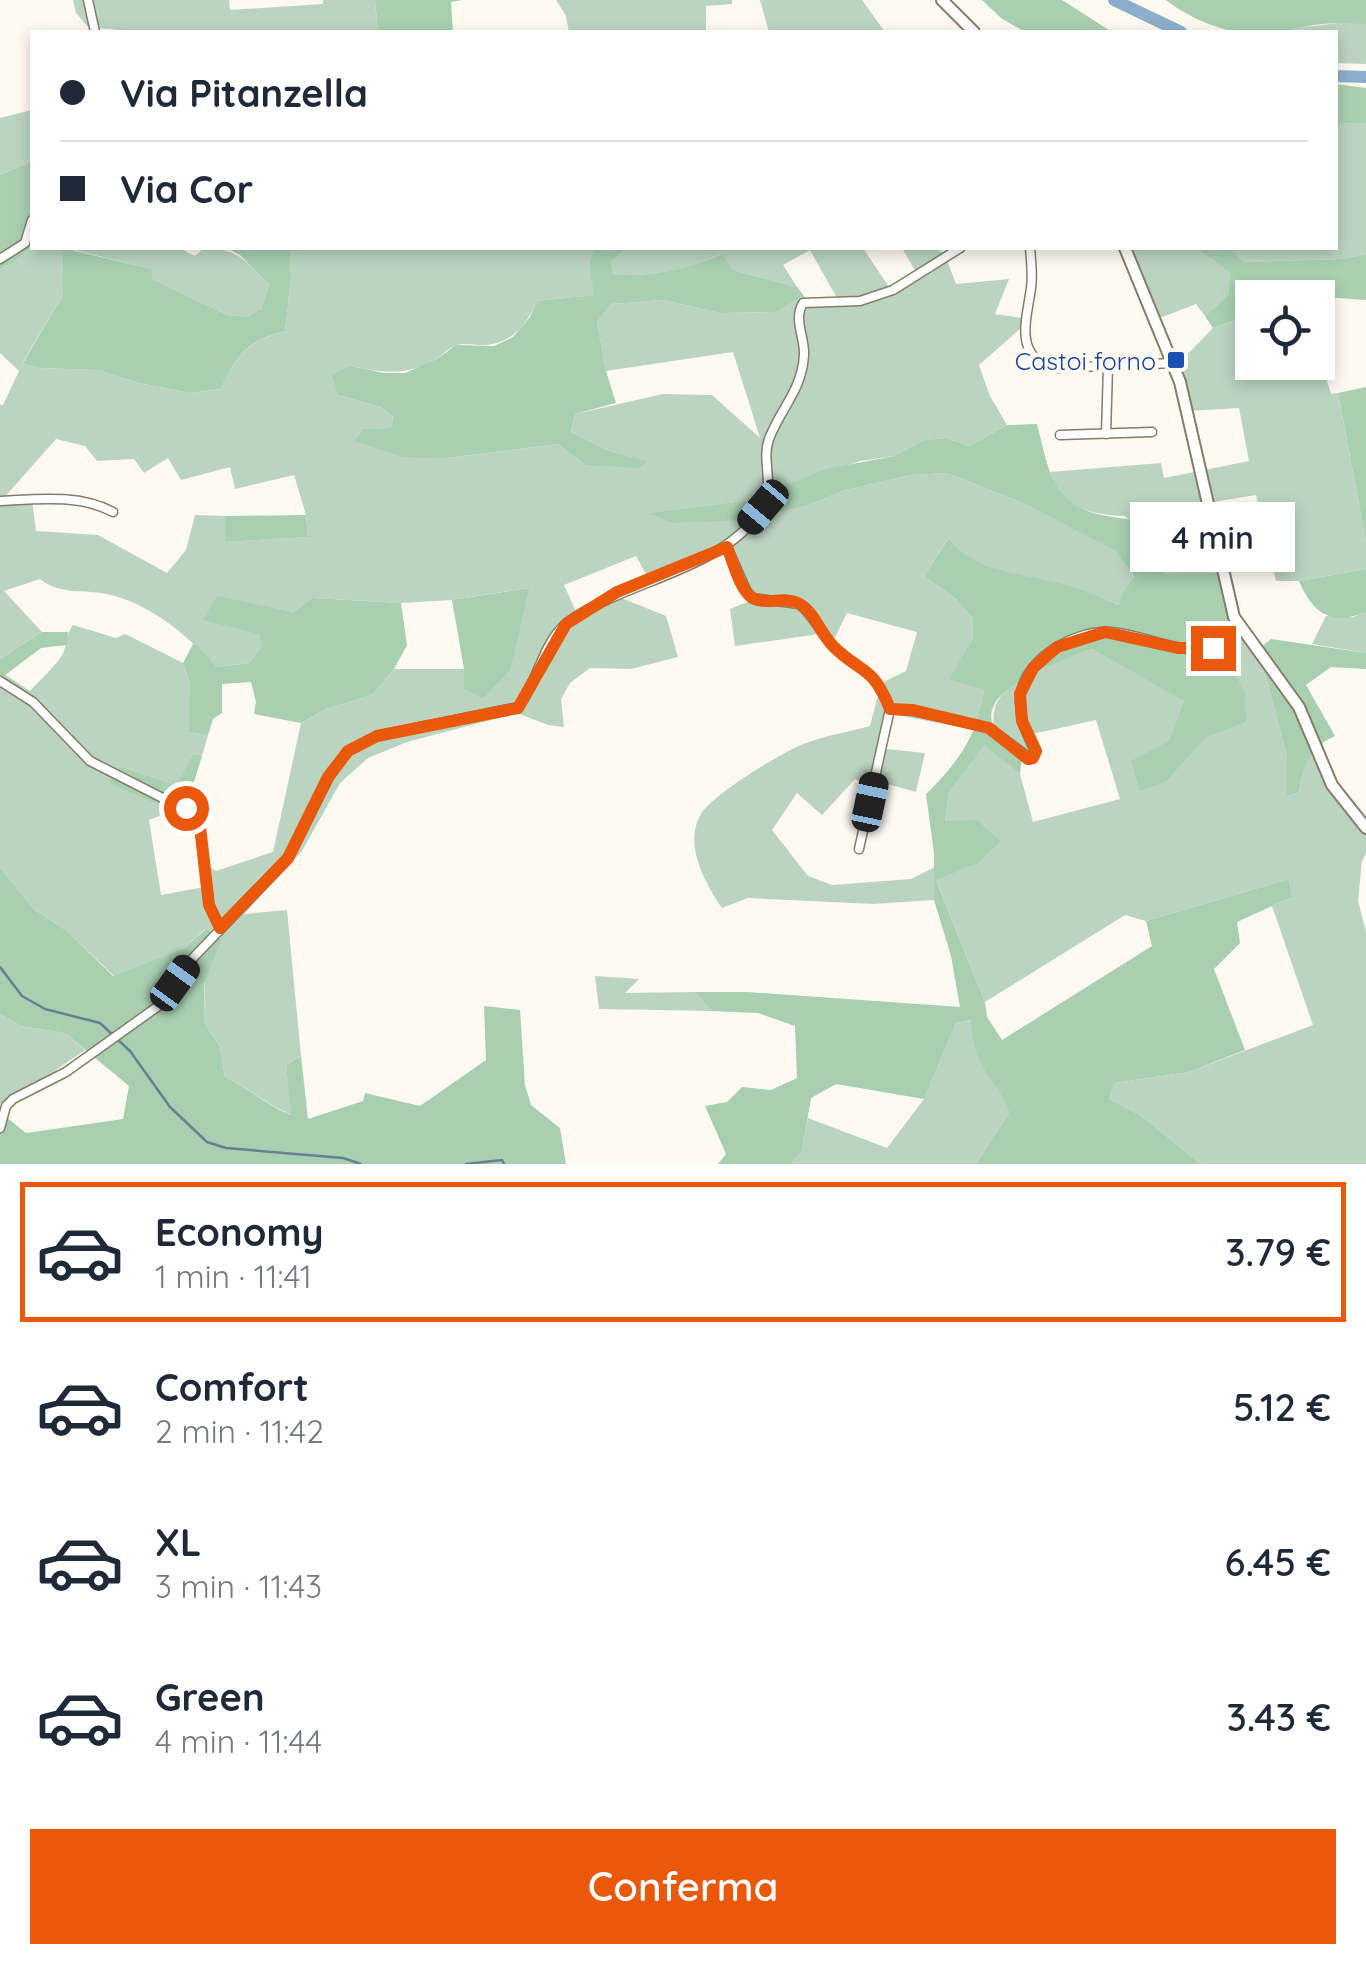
<!DOCTYPE html>
<html lang="it">
<head>
<meta charset="utf-8">
<style>
	body { margin:0; font-family:Quicksand,sans-serif; background:#f6f6f7; color:#1f2937; height:100vh; display:flex; flex-direction:column; font-size:38px; white-space:nowrap }
	* { box-sizing:border-box; margin:0 }
	p { font-size:32px; color:#747a83 }
	.icon { flex:none; width:55px; height:55px; fill:none; stroke:currentColor; stroke-width:2; stroke-linecap:round; stroke-linejoin:round }
	.map { position:relative; height:1164px; overflow:hidden }
	.drawer { display:flex; flex-direction:column; background:#fff; flex:1 }
	.drawer>* { flex:none }
	.banner { position:absolute; left:30px; top:30px; width:1308px; height:220px; border-radius:0px; box-shadow:0 5px 15px #0003; display:grid; align-content:center; height:220px; padding:0 30px; background:#fff }
	.controls { position:absolute; left:1235px; top:280px; display:grid; gap:20px }
	.controls a { display:grid; place-items:center; width:100px; height:100px; border-radius:0px; background:#fff; box-shadow:0 5px 15px #0003; font-size:50px }
	.end { position:absolute; width:45px; height:45px; margin:-22px; border:12px solid #ea580c; background:#fff; box-shadow:0 0 0 5px #fff }
	.from { border-radius:50% }
	.bubble { position:absolute; height:70px; border-radius:0px; background:#fff; box-shadow:0 5px 15px #0003; font-size:32px; font-weight:600; line-height:70px; text-align:center }
	.car { position:absolute; width:30px; height:60px; margin:-30px -15px; border-radius:12px; box-shadow:0 0 8px 2px #0007; background:linear-gradient(#222 24%,#8ab4d8 0 40%,#222 0 76%,#8ab4d8 0 86%,#222 0) }
	.banner b { display:flex; align-items:center; gap:35px; height:95px; font-size:38px }
	.banner b+b { border-top:2px solid #e0e1e3 }
	.banner i { width:25px; height:25px; background:#1f2937 }
	ul { padding:18px 0 0; list-style:none }
	li { display:flex; align-items:center; gap:30px; height:140px; margin:0 20px 15px; padding:0 10px; border:5px solid transparent; border-radius:0px }
	li div { flex:1 }
	li b { display:block; font-size:38px }
	li em { font-style:normal; font-weight:600 }
	li.on { border-color:#ea580c }
	li>.icon { width:90px; height:90px; stroke-width:1.5 }
	.button { display:flex; gap:20px; margin-top:auto; padding:20px 30px }
	.button a { flex:1; height:115px; border-radius:0px; background:#ea580c; color:#fff; font-size:40px; font-weight:600; line-height:115px; text-align:center }
	.map>svg:first-child { display:block }
	.green { fill:#bbd4c0; fill-rule:evenodd }
	.forest { fill:#a8cfb0 }
	.lines { fill:none; stroke-linecap:round; stroke-linejoin:round }
	.stream { stroke:#698093; stroke-width:2.5 }
	.river { stroke:#8caecd; stroke-width:12 }
	.minor-casing { stroke:#867c69; stroke-width:11 }
	.tertiary-casing { stroke:#867c69; stroke-width:14 }
	.minor { stroke:#fff; stroke-width:8 }
	.tertiary { stroke:#fff; stroke-width:10 }
	.route { stroke:#ea580c; stroke-width:12 }
	.transit-dot { fill:#1a4fb4; stroke:#fef9f1; stroke-width:4 }
	.labels { text-anchor:middle; dominant-baseline:central; stroke-width:9; stroke-linejoin:round; paint-order:stroke }
	.transit-label { font-size:25px; fill:#164399; stroke:#fef9f1; text-anchor:end }
</style>
</head>
<body>
<div class="map">
<svg width="1366" height="1164" viewBox="0 0 1366 1164">
	<rect width="100%" height="100%" fill="#fef9f1"/>
	<g class="green">
		<path d="M73,0H229L230,10L323,4V0H379L375,2L378,32H139L88,27L76,13Z"/>
		<path d="M556,0H732V4L706,6V32H569L566,16Z"/>
		<path d="M760,0H862L885,32H769Z"/>
		<path d="M1346,21L1366,25V64L1335,63V32H1277C1300,25 1322,27 1346,21Z"/>
		<path d="M32,110V161L0,175V118Z"/>
		<path d="M1366,123V254L1342,259L1245,262L1229,248H1335V124Z"/>
		<path d="M32,246L63,248V295L23,362L40,368L98,370L139,383L190,393L220,389C239,353 246,342 285,331L291,278L290,248H597L589,265L595,295L537,301C525,328 509,346 478,345C472,345 461,343 455,346C448,348 442,356 435,360C405,376 383,373 351,366L338,395L381,407L393,417L391,428L363,429L447,458L558,444L585,465L647,461L609,451L571,432L575,414L663,394L712,395L760,438L733,352L606,371L597,322L611,304L663,300L720,313L776,312L804,296L806,299L838,300L810,250L783,265L797,287L733,270L721,254C685,271 653,276 614,275L611,262L626,248H863L893,293L920,279L902,248H937L945,255L956,284L1009,279L995,314L1023,318L1021,328L979,365L990,396L1007,425L969,446L947,438L924,440L894,456L860,461L751,500L650,513L809,505L842,491L911,475L947,473L1023,503L1117,551L1134,578L1123,591L1120,605L1065,585L1013,576L962,556L947,540L924,576L956,599L973,619V638L950,678L984,690L981,714L975,730L892,714L886,749L925,753L916,792L880,782L877,790L855,779L822,815L797,793L772,830L808,876L832,885L911,879L935,867L937,879L979,863L1001,842L945,821L949,792L984,744L1020,774L1033,822L1120,799L1096,720L1028,735L1033,758L994,727C985,679 1058,662 1092,649L1185,701L1169,741L1167,781L1245,691L1218,649L1233,619L1243,639L1259,649L1287,757V796L1299,793L1304,761L1322,742L1328,771L1366,823V853L1362,861L1358,901L1366,932V1164H1201L1140,1115L1109,1099L1115,1083L1189,1072L1313,1025L1272,906L1292,897L1289,879L1146,921L1125,915L985,1002L937,882L934,900L873,904L748,898L722,908C705,883 683,844 701,814C712,795 781,753 803,744C824,736 848,732 870,726L881,683L906,671L917,632L847,613L830,647L819,634L735,646L730,609L750,601L724,543L647,576L636,556L564,585L580,620L619,597L666,616L678,657L631,669L590,668L570,683L561,699L564,727L548,725L517,713L407,742L368,758L340,783L302,851L244,914L287,910L301,1056L286,1065L292,1115C268,1106 249,1088 225,1077L220,1047L204,1022L205,929L184,948L114,976L67,931L35,910L0,868V679L6,675L30,691C40,680 52,669 61,657C68,646 65,635 73,625L116,638L125,634L183,663L190,684V732L208,735L202,756L193,754L176,787L119,766L110,783L172,811L149,820L161,895L210,886L209,866L216,871L273,852L301,723L326,709L372,695L394,669H464V689L511,669L528,588L452,600L401,603L314,598L294,612L217,597L260,634L262,646L249,663L217,667C188,636 150,603 107,594C82,589 60,595 40,579L4,591L42,632L0,659V405H3L19,371L0,353V269L15,262ZM56,439L85,446L97,461L134,459L144,473L168,458L181,480L230,467L235,489L294,475L306,515L308,537L225,542V516L195,515L186,550L167,573L98,535L36,531L32,499L2,500Z"/>
		<path d="M67,248H179L195,256L204,248C239,248 246,262 269,285L261,309L247,317L227,315L153,279L150,269Z"/>
		<path d="M1124,248H1196L1230,273L1228,295L1205,316L1196,304L1152,321Z"/>
		<path d="M1252,303V362H1318V351L1331,394L1338,393L1366,541V569L1299,581H1276L1256,495L1207,503L1221,572L1163,576L1166,556L1125,516C1106,516 1074,511 1061,496C1056,490 1053,479 1050,472L1161,463L1164,478L1249,461L1239,408L1189,411L1178,364L1213,328L1233,321Z"/>
		<path d="M1366,612V653L1312,644L1326,616L1353,617Z"/>
		<path d="M595,976L639,979L625,993L694,992L712,1011L599,1009Z"/>
		<path d="M0,1014L21,1026L65,1033L85,1050L40,1081L0,1104Z"/>
		<path d="M972,1020L984,1069L1003,1091L1009,1113L976,1164H791L802,1151L808,1118L887,1148L924,1099L956,1023Z"/>
	</g>
	<g class="forest">
		<path d="M379,0H462L451,2L453,32H378L375,1Z"/>
		<path d="M982,0H1062L1112,32H1025L1001,18Z"/>
		<path d="M1166,0H1366V25C1337,20 1307,25 1279,32C1242,40 1195,23 1166,0Z"/>
		<path d="M1335,84L1366,88V123L1335,124Z"/>
		<path d="M32,161V246L15,262L0,269V175Z"/>
		<path d="M63,248L151,269L153,279L227,315L247,317L261,309L269,285L240,255L226,248H290L291,278L285,331C245,342 239,353 220,389L190,393L139,383L98,370L40,368L23,363L63,295Z"/>
		<path d="M595,248H626L611,262L614,275C654,276 686,270 722,254L733,270L797,287L804,296L776,312L720,313L663,300L611,304L597,322L606,371L616,403L575,414L571,432L609,451L648,461L639,468L585,465L558,444L447,458L402,457L355,441L363,429L391,428L393,417L381,407L338,395L332,375L351,366L384,373H405L437,359L456,345L494,346L513,337L530,317L537,301L594,295L589,265Z"/>
		<path d="M1196,248H1229L1245,262L1342,259L1366,254V300L1283,294L1267,286L1257,297L1252,298V303L1233,321L1213,328L1205,316L1228,295L1230,273Z"/>
		<path d="M1366,387V541L1338,393Z"/>
		<path d="M1037,424C1049,470 1051,507 1107,516C1134,521 1141,518 1163,538L1164,575L1221,572L1233,619L1219,649L1245,691L1246,722L1206,737L1167,781L1140,791L1131,761L1169,741L1184,701L1092,649C1068,658 974,688 994,727C999,737 1014,747 1022,756L1020,774L984,745L949,792L945,821L977,820L1001,842L979,863L936,880L985,1002L987,1017L1002,1040L1152,946L1146,921L1289,879L1292,897L1237,922L1240,943L1214,969L1245,1050L1189,1072L1115,1083L1109,1099L1140,1115L1201,1164H976L1009,1113C1002,1089 995,1088 984,1069C975,1054 972,1036 971,1020L956,1023L924,1099L836,1084L811,1098L802,1151L791,1164H718L726,1154L705,1106L727,1102L742,1087L771,1090L797,1078L795,1026L758,1013L712,1011L694,992H748L960,1007L951,956L934,900V853L926,794C957,764 979,734 984,690L949,679L973,638V619L956,599L924,576L948,539C978,574 1023,573 1066,585C1084,590 1102,598 1119,605L1123,591L1134,577L1116,551L1023,503L947,473L911,475L842,491L809,505L739,520L673,523L648,513L751,500L826,469L894,456L924,440L947,438L969,446L1007,425Z"/>
		<path d="M306,515L308,537L225,542V516Z"/>
		<path d="M1366,569V612C1331,626 1313,614 1299,581Z"/>
		<path d="M529,588L511,669L483,698L464,689V669L452,600Z"/>
		<path d="M217,596L294,612L313,598L401,603L407,645L394,669L372,695L326,709L301,723L254,714L256,702L251,682L222,684V713L213,719L208,735L189,732L190,684L183,663L194,642L217,667L249,663L262,646L259,634L203,620Z"/>
		<path d="M42,632H68L67,645L41,648L0,679V659Z"/>
		<path d="M1271,639L1366,653V669L1331,667L1306,685L1335,736C1308,748 1303,765 1299,793L1287,796V757L1259,649Z"/>
		<path d="M193,754L202,756L187,805L172,811L109,783L119,766L176,786Z"/>
		<path d="M0,868L35,910L67,931L113,976L184,948L206,929L221,941L204,984V1022L220,1047L225,1077C249,1088 267,1106 291,1115L286,1065L301,1056L308,1119L363,1101L365,1093L420,1106L486,1060L484,1006L520,1010L525,1085L531,1105L560,1128L566,1164H0V1112L26,1133L123,1119L129,1086L65,1033L21,1026L0,1014Z"/>
	</g>
	<g class="lines">
		<g class="stream">
			<path d="M0,967L22,996L45,1009L100,1023L130,1051L170,1107L207,1142L226,1148L343,1158L361,1164"/>
			<path d="M466,1164L502,1160L504,1164"/>
		</g>
		<g class="river">
			<path d="M1114,0L1181,32"/>
			<path d="M1335,76L1366,77"/>
		</g>
		<defs>
			<g id="minor">
				<path d="M88,0L95,32"/>
				<path d="M1030,248C1031,261 1033,275 1031,288C1027,319 1012,359 1057,368L1174,363"/>
				<path d="M0,259L25,243L32,220"/>
				<path d="M1106,434L1108,367"/>
				<path d="M1060,435L1152,432"/>
				<path d="M0,501C38,499 79,494 113,512"/>
				<path d="M727,547L747,592L753,598L799,604C813,615 819,630 830,643C856,673 871,661 890,709L859,849"/>
				<path d="M0,681L33,702L90,761L192,813L201,834L209,905L220,928"/>
				<path d="M890,709L913,711L989,728L1031,759L1035,751C1026,733 1017,714 1021,692C1027,657 1078,629 1111,632C1147,635 1181,657 1218,647C1229,644 1233,634 1238,625"/>
				<path d="M0,1128L6,1106L13,1099L66,1072L157,1007L192,959L288,859L329,777L348,751L377,736L518,707C538,683 542,642 568,622C627,579 725,571 763,507C775,487 761,460 769,439C781,408 802,390 804,355C805,337 793,320 803,303L860,301L893,290L960,248"/>
			</g>
			<g id="tertiary">
				<path d="M942,0L974,32"/>
				<path d="M1125,248L1180,382L1234,617L1299,707L1332,785L1366,828"/>
			</g>
		</defs>
		<use href="#minor" class="minor-casing"/>
		<use href="#tertiary" class="tertiary-casing"/>
		<use href="#minor" class="minor"/>
		<use href="#tertiary" class="tertiary"/>
	</g>
	<g class="lines">
		<path class="route" d="M186,808L200,827L209,905L220,928L288,858L328,777L348,751L377,736L518,708L566,624L617,592L727,547C733,561 739,587 751,597C763,606 784,596 798,603C814,611 820,633 833,646C861,674 872,664 890,709L913,710L989,728L1028,759L1033,758L1036,751L1022,721L1020,694L1033,668L1057,647L1105,632L1178,648H1213"/>
	</g>
	<rect class="transit-dot" x="1166" y="350" width="20" height="20" rx="5"/>
	<g class="labels">
		<g class="transit-label">
			<text x="1156" y="360">Castoi forno</text>
		</g>
	</g>
</svg>
<div class="controls">
<a><svg class="icon" aria-label="locate" viewBox="0 0 24 24"><circle cx="12" cy="12" r="6"/><path d="M12 2v4M12 18v4M2 12h4M18 12h4"/></svg></a>
</div>
<i class="end from" style="left:186px;top:808px"></i>
<i class="end" style="left:1213px;top:648px"></i>
<div class="bubble" style="left:1130px;top:502px;width:165px">4 min</div>
<i class="car" style="left:763px;top:507px;rotate:220deg"></i>
<i class="car" style="left:870px;top:802px;rotate:12deg"></i>
<i class="car" style="left:175px;top:983px;rotate:36deg"></i>
<div class="banner">
<b><i class="from"></i>Via Pitanzella</b>
<b><i></i>Via Cor</b>
</div>
</div>
<section class="drawer">
<ul>
<li class="on"><svg class="icon" aria-label="car" viewBox="0 0 24 24"><path d="M5 17H2v-5l4-1 3-4h7l3 4 3 1v5h-3M9 17h6M6 11h13"/><circle cx="7" cy="17" r="2"/><circle cx="17" cy="17" r="2"/></svg><div><b>Economy</b><p>1 min · 11:41</p></div><em>3.79 €</em></li>
<li><svg class="icon" aria-label="car" viewBox="0 0 24 24"><path d="M5 17H2v-5l4-1 3-4h7l3 4 3 1v5h-3M9 17h6M6 11h13"/><circle cx="7" cy="17" r="2"/><circle cx="17" cy="17" r="2"/></svg><div><b>Comfort</b><p>2 min · 11:42</p></div><em>5.12 €</em></li>
<li><svg class="icon" aria-label="car" viewBox="0 0 24 24"><path d="M5 17H2v-5l4-1 3-4h7l3 4 3 1v5h-3M9 17h6M6 11h13"/><circle cx="7" cy="17" r="2"/><circle cx="17" cy="17" r="2"/></svg><div><b>XL</b><p>3 min · 11:43</p></div><em>6.45 €</em></li>
<li><svg class="icon" aria-label="car" viewBox="0 0 24 24"><path d="M5 17H2v-5l4-1 3-4h7l3 4 3 1v5h-3M9 17h6M6 11h13"/><circle cx="7" cy="17" r="2"/><circle cx="17" cy="17" r="2"/></svg><div><b>Green</b><p>4 min · 11:44</p></div><em>3.43 €</em></li>
</ul>
<div class="button"><a>Conferma</a></div>
</section>
</body>
</html>
